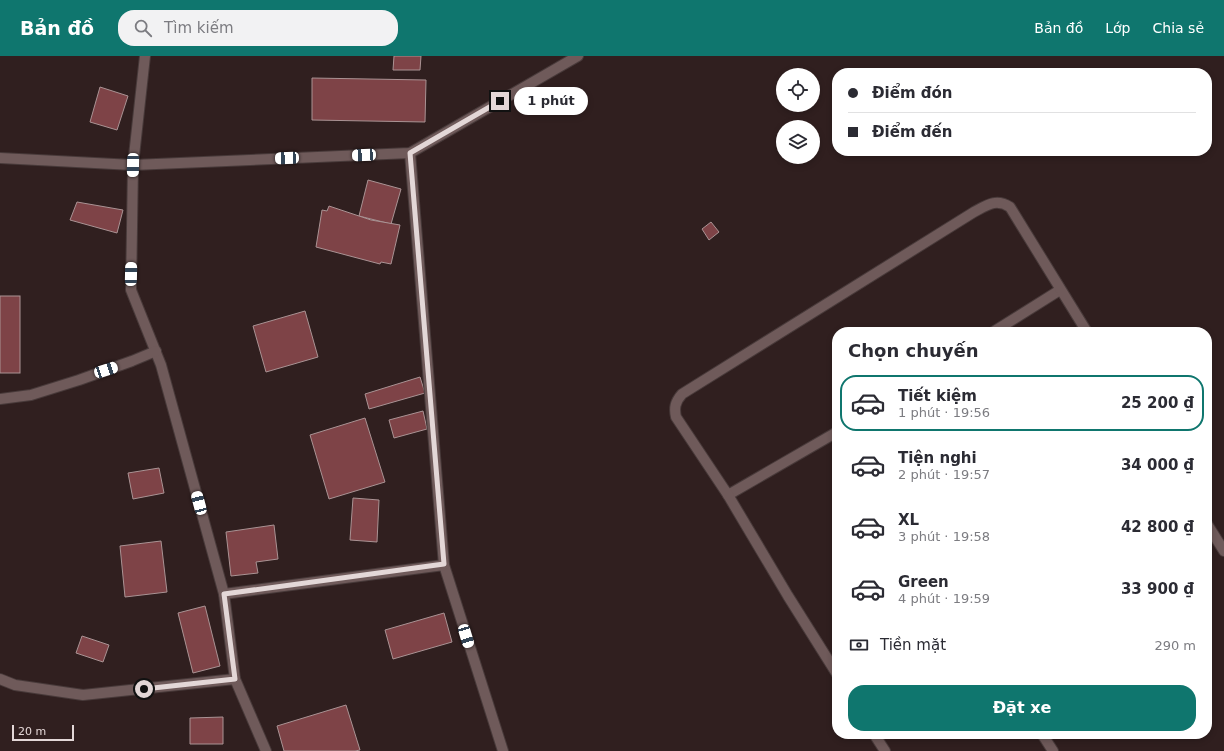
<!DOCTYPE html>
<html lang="vi">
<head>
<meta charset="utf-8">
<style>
	body { margin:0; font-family:"DejaVu Sans",sans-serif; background:#f2f2f3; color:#2b2b33; height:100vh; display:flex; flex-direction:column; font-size:15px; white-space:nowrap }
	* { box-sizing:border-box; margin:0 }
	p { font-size:13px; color:#7c7c81 }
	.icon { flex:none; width:22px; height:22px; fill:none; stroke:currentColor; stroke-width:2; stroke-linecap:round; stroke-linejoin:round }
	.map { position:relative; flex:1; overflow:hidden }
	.panel { position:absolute; left:832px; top:271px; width:380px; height:412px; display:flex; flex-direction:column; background:#fff; border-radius:16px; box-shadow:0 2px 6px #0003 }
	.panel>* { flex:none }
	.banner { position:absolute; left:832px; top:12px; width:380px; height:88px; border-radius:16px; box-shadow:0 2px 6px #0003; display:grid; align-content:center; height:88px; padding:0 16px; background:#fff }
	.fabs { position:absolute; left:776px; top:12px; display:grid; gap:8px }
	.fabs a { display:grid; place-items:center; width:44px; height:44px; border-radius:50%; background:#fff; box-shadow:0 2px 6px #0003; font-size:20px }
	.scale { position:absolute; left:12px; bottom:10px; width:62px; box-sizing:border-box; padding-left:4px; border:2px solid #e3d7d7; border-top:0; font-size:11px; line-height:14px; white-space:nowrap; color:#e3d7d7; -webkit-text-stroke:3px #301f1f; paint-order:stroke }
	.end { position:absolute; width:18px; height:18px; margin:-9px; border:5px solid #e3d7d7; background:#111; box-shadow:0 0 0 2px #111 }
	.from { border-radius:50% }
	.bubble { position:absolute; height:28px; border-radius:14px; background:#fff; box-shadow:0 2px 6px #0003; font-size:13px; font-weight:800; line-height:28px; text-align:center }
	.car { position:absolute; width:12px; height:24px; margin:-12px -6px; border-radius:5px; box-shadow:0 0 3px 1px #0007; background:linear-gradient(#fff 24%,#345 0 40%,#fff 0 76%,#345 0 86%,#fff 0) }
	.banner b { display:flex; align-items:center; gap:14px; height:38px; font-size:15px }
	.banner b+b { border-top:1px solid #e1e1e2 }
	.banner i { width:10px; height:10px; background:#2b2b33 }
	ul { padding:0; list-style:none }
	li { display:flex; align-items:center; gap:12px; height:56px; margin:0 8px 6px; padding:0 8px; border:2px solid transparent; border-radius:16px }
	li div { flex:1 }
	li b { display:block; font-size:15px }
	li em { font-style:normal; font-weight:800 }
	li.selected { border-color:#0f766e }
	li>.icon { width:36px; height:36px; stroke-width:1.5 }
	h2 { padding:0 16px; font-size:18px; line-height:48px }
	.pay { display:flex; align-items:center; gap:10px; height:44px; padding:0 16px; font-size:15px }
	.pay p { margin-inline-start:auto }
	.cta { display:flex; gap:8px; margin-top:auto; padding:8px 16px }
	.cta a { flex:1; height:46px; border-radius:16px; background:#0f766e; color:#fff; font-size:16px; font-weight:800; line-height:46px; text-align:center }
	header { display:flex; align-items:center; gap:24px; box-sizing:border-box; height:56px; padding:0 20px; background:#0f766e; color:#fff }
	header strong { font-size:19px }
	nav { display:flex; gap:22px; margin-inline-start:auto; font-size:14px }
	.search { width:280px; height:36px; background:#f2f2f3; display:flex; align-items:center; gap:10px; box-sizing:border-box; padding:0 14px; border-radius:16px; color:#7c7c81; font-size:15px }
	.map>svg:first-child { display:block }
	.building { fill:#7e4347; stroke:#aa9394 }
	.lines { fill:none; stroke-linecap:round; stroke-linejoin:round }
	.minor-casing { stroke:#483a3a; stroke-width:12 }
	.minor { stroke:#6f5a5a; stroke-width:10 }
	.route { stroke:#e3d7d7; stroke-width:5 }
</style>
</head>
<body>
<header>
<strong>Bản đồ</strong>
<div class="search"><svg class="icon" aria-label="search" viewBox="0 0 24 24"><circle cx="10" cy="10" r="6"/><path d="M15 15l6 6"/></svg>Tìm kiếm</div>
<nav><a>Bản đồ</a><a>Lớp</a><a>Chia sẻ</a></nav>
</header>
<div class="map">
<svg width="1224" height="695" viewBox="0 0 1224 695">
	<rect width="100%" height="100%" fill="#301f1f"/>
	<g class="building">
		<path d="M394,0H421L420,14H393Z"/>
		<path d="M312,22L426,24L425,66L312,64Z"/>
		<path d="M100,31L128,40L117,74L90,66Z"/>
		<path d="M525,35L535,52L526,57L516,40Z"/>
		<path d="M368,124L401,133L391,168L359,160Z"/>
		<path d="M77,146L123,154L117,177L70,164Z"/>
		<path d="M329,150L371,164L400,169L391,208L381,206L380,208L316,191L322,154L327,155Z"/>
		<path d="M711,166L719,176L709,184L702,173Z"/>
		<rect x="0" y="240" width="20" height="77"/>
		<path d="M305,255L318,301L266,316L253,270Z"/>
		<path d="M420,321L425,337L369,353L365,338Z"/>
		<path d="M423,355L427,373L394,382L389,364Z"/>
		<path d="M365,362L385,426L329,443L310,379Z"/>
		<path d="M159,412L164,437L133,443L128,417Z"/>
		<path d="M353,442L379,444L377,486L350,484Z"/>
		<path d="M274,469L278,503L256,506L258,517L231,520L226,476Z"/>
		<path d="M161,485L167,536L125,541L120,490Z"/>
		<path d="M205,550L220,610L193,617L178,557Z"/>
		<path d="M444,557L452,586L393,603L385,574Z"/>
		<path d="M82,580L109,589L103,606L76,597Z"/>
		<path d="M346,649L360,694L355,695H284L277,670Z"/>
		<path d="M223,661V688H190V662Z"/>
	</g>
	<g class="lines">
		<defs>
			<g id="minor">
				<path d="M145,0L133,109L131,234L161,309L224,538L235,623L266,695"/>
				<path d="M410,97L444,509L503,695"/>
				<path d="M0,102L133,109L410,97L578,0"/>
				<path d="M993,276L1060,234"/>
				<path d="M0,343L31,339L79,324L132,305L156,295"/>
				<path d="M728,439L837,376"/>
				<path d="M1207,468L1224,495"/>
				<path d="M224,538L444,509"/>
				<path d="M837,618L788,540L728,439L676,361C674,352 675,346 682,338L974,156C987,149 996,142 1010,151L1087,276"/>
				<path d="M0,623L15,629L83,639L235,623"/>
				<path d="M874,678L885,695"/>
				<path d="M1042,678L1053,695"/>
			</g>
		</defs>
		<use href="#minor" class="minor-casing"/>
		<use href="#minor" class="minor"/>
	</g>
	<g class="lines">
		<path class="route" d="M144,633L235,623L224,538L444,508L410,97L500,45"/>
	</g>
</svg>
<div class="fabs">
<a><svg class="icon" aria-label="locate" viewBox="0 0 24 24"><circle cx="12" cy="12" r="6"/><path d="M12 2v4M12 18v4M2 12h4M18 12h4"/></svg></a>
<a><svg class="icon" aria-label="layers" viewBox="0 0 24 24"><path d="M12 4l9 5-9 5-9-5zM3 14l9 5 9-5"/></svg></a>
</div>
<div class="scale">20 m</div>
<i class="end from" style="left:144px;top:633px"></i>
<i class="end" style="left:500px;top:45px"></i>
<div class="bubble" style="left:514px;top:31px;width:74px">1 phút</div>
<i class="car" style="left:364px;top:99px;rotate:267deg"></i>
<i class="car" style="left:287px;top:102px;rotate:268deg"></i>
<i class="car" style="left:133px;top:109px;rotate:181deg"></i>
<i class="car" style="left:131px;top:218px;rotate:1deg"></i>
<i class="car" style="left:106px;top:314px;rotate:72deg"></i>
<i class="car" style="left:199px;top:447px;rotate:345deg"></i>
<i class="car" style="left:466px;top:580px;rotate:163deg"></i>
<div class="banner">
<b><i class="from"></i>Điểm đón</b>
<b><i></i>Điểm đến</b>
</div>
<section class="panel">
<h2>Chọn chuyến</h2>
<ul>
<li class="selected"><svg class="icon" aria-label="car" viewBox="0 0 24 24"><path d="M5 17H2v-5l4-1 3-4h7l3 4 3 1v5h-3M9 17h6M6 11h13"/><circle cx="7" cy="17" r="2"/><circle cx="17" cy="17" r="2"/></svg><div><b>Tiết kiệm</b><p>1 phút · 19:56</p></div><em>25 200 ₫</em></li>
<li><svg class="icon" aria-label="car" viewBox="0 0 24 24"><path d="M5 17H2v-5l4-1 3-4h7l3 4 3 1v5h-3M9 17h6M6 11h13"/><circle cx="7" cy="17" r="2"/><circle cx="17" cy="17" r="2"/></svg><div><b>Tiện nghi</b><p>2 phút · 19:57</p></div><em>34 000 ₫</em></li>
<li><svg class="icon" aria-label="car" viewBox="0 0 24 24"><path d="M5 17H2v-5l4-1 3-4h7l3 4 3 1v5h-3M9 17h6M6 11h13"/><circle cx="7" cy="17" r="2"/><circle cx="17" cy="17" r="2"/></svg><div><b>XL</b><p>3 phút · 19:58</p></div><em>42 800 ₫</em></li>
<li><svg class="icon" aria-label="car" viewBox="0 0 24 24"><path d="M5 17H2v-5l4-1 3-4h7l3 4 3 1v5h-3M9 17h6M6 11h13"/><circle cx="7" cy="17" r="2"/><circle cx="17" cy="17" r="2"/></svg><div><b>Green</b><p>4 phút · 19:59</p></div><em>33 900 ₫</em></li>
</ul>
<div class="pay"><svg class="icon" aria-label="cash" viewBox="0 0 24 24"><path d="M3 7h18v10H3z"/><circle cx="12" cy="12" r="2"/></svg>Tiền mặt<p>290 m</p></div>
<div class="cta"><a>Đặt xe</a></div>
</section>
</div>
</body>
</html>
